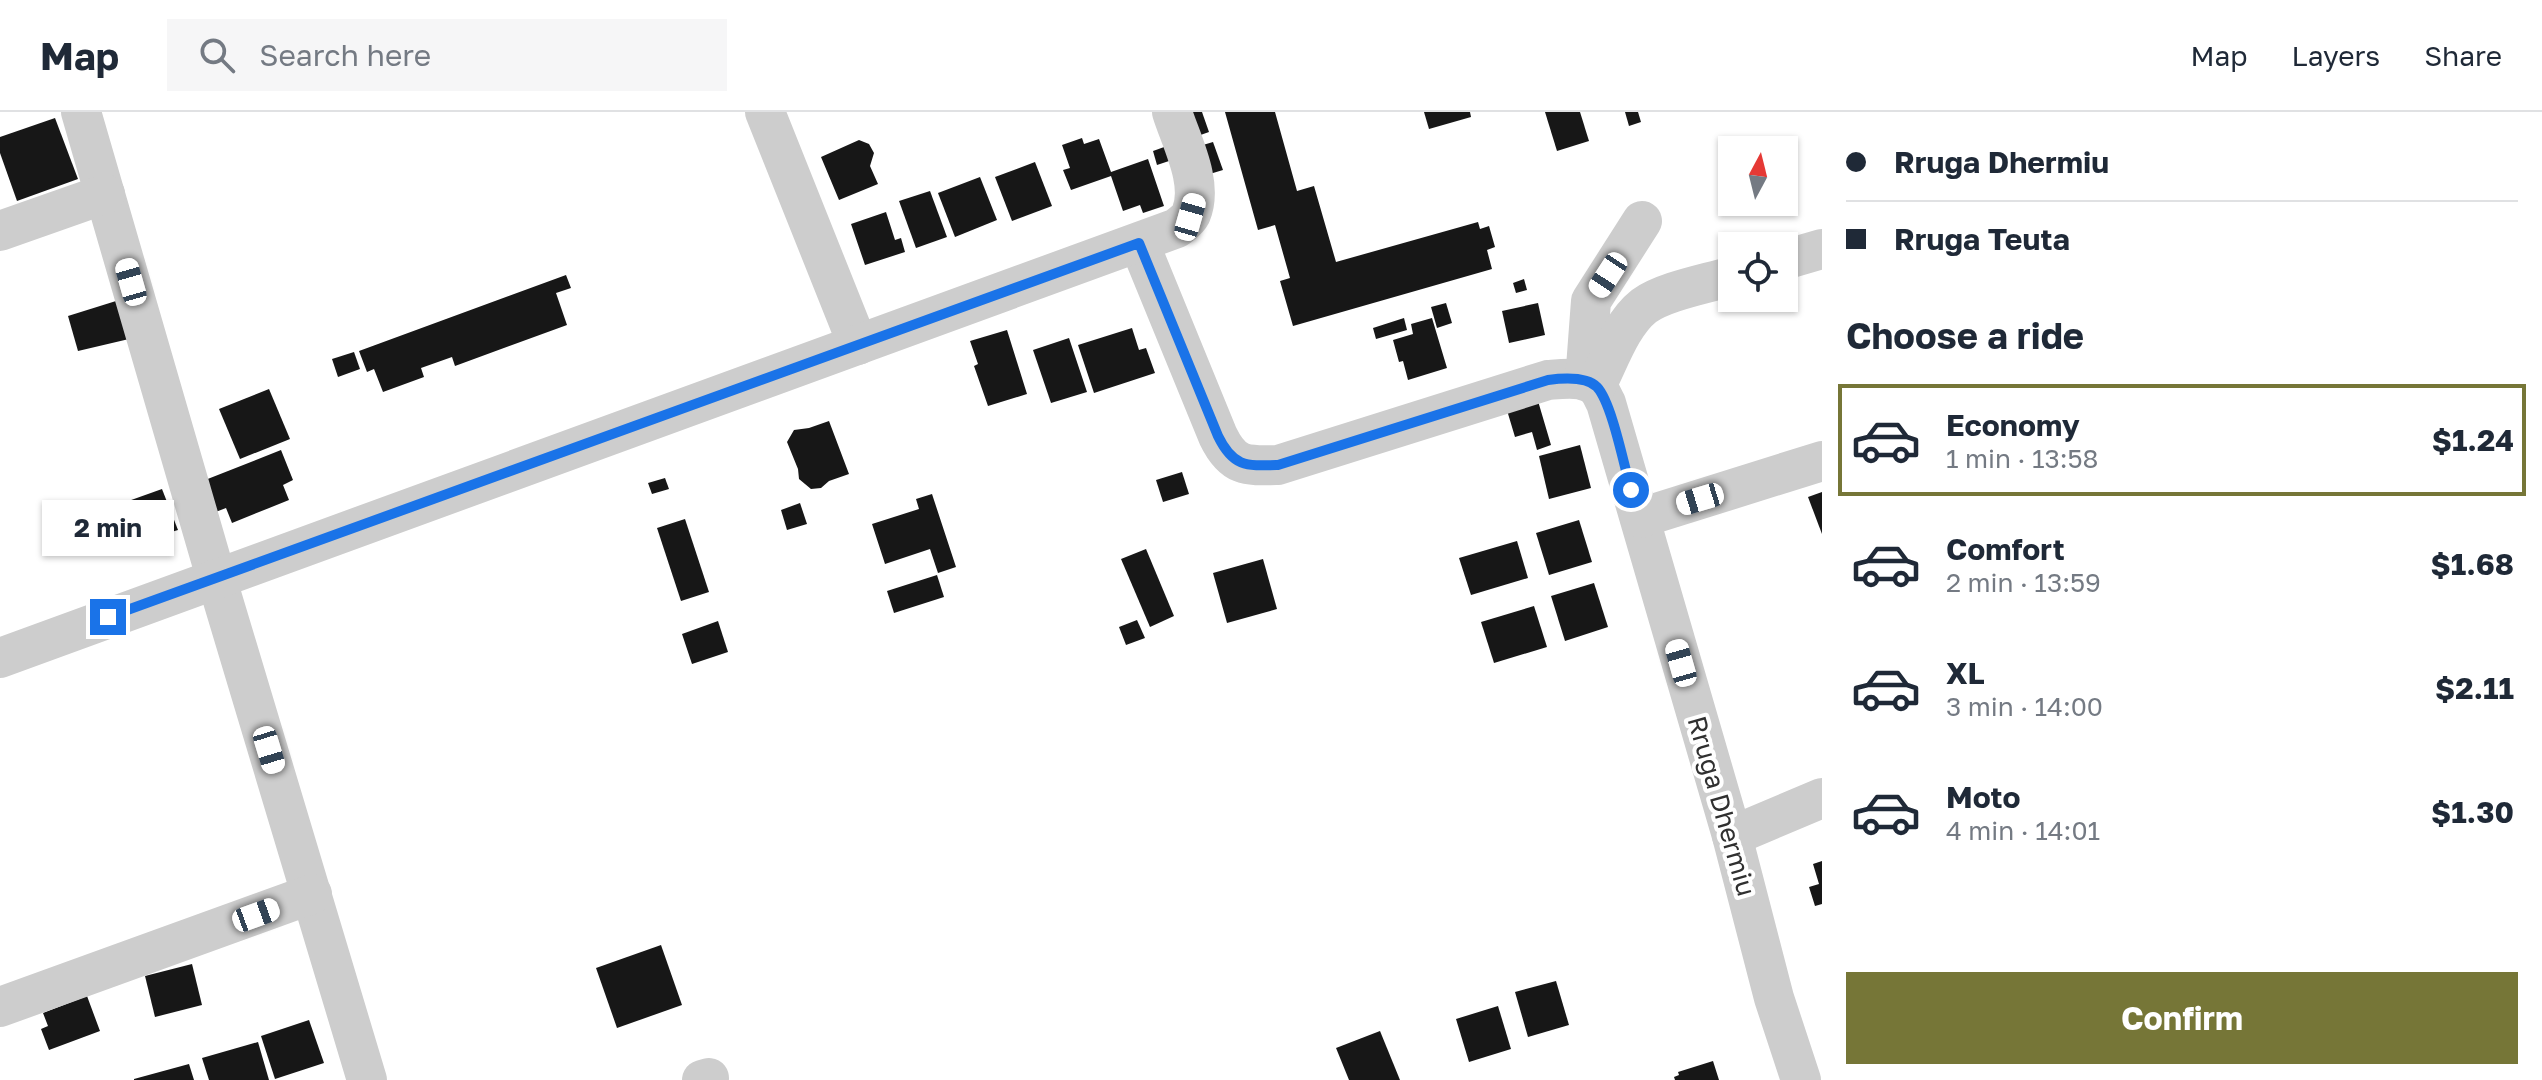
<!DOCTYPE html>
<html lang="en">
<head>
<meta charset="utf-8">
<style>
	body { margin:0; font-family:"Golos Text",sans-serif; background:#f6f6f7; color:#1f2937; height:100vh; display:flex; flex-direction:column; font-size:30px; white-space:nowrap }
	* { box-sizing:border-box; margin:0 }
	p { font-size:26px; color:#747a83 }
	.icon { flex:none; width:44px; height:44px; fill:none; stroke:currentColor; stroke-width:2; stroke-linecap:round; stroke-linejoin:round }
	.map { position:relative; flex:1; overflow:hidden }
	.sheet { display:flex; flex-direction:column; background:#fff; width:720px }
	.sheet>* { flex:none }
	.top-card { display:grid; align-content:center; height:176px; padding:0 24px; background:#fff }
	.needle { width:52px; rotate:7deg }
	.tools { position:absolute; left:1718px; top:24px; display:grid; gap:16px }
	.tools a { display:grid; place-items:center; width:80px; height:80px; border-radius:0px; background:#fff; box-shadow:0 2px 6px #0004; font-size:40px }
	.end { position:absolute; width:36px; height:36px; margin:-18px; border:10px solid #1a73e8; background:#fff; box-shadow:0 0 0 4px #fff }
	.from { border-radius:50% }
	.bubble { position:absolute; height:56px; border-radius:0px; background:#fff; box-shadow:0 2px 6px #0004; font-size:26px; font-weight:700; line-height:56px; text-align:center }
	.car { position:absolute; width:24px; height:48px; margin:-24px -12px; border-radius:10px; box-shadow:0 0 6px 2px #0007; background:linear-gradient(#fff 24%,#345 0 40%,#fff 0 76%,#345 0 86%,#fff 0) }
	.top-card b { display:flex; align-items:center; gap:28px; height:76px; font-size:30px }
	.top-card b+b { border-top:2px solid #e0e1e3 }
	.top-card i { width:20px; height:20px; background:#1f2937 }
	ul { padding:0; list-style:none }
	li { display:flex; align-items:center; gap:24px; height:112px; margin:0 16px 12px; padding:0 8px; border:4px solid transparent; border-radius:0px }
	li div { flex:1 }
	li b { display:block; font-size:30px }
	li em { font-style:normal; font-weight:700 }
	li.on { border-color:#767637 }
	li>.icon { width:72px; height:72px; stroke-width:1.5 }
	h2 { padding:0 24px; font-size:36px; line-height:96px }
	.button { display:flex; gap:16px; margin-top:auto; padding:16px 24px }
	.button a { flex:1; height:92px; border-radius:0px; background:#767637; color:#fff; font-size:32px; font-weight:700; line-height:92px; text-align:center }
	header { display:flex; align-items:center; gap:48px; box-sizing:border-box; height:112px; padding:0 40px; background:#fff; border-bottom:2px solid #e0e1e3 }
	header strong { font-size:38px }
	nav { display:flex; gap:44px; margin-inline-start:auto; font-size:28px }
	.search { width:560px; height:72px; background:#f6f6f7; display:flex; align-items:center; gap:20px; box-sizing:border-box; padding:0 28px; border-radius:0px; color:#747a83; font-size:30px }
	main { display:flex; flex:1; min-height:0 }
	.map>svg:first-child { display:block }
	.building { fill:#171717 }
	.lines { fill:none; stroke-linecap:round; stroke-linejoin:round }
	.minor { stroke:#cdcdcd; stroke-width:40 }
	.route { stroke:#1a73e8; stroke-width:10 }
	.labels { text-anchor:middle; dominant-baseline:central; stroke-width:8; stroke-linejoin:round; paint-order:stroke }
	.street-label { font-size:26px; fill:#303030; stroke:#fff }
</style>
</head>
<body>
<header>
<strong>Map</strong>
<div class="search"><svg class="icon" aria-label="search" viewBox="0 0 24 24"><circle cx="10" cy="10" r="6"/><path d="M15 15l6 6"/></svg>Search here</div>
<nav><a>Map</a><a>Layers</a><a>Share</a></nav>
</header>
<main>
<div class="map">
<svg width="1822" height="968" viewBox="0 0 1822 968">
	<rect width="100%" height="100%" fill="#fff"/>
	<g class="building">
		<path d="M1183,0H1202L1209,20L1192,26Z"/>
		<path d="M1225,0H1275L1297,79L1314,74L1336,150L1478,110L1480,117L1489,114L1495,135L1487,138L1492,157L1293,214L1280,169L1290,166L1275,113L1258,118Z"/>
		<path d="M1424,0H1470L1471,5L1429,17Z"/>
		<path d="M1545,0H1580L1589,29L1557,39Z"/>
		<path d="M1625,0H1638L1641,10L1629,14Z"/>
		<path d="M55,6L78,67L17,89L0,41V25Z"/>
		<path d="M1082,26L1084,32L1099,27L1111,60L1148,47L1164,94L1143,101L1140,93L1123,99L1111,64L1071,78L1063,58L1070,56L1062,33Z"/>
		<path d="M859,28L869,32L874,41L870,54L878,72L839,88L821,45Z"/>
		<path d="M1213,30L1223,58L1203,64L1193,36Z"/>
		<path d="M1167,34L1172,48L1157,53L1153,39Z"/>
		<path d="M1035,50L1052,94L1012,109L995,65Z"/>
		<path d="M980,65L997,108L955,125L938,81Z"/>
		<path d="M930,79L947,125L916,136L899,89Z"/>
		<path d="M886,100L895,128L901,126L905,140L865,153L851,112Z"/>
		<path d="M566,163L571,176L556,181L567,213L455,254L452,245L421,256L424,265L383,280L374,257L367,260L359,239Z"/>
		<path d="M1524,167L1527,178L1516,181L1513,171Z"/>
		<path d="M116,189L129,227L78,239L68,204Z"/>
		<path d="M1446,191L1452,211L1437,216L1431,195Z"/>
		<path d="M1538,191L1545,223L1509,231L1502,199Z"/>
		<path d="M1404,206L1407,218L1376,227L1373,216Z"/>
		<path d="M1432,206L1447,256L1408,268L1403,249L1399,250L1393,228L1413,222L1411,212Z"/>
		<path d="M1132,216L1139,238L1146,236L1155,261L1094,281L1078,233Z"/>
		<path d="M1007,218L1027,282L988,294L974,254L978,252L970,229Z"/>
		<path d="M1069,226L1087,280L1051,291L1033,238Z"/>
		<path d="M354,240L360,257L338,265L332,247Z"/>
		<path d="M269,277L290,327L240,347L219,297Z"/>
		<path d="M1538,289L1551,333L1537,338L1532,320L1515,325L1506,295Z"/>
		<path d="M829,309L849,362L829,369L821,376L811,377L799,367L798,357L787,330L794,318L809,316Z"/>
		<path d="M1580,333L1591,376L1549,387L1539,344Z"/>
		<path d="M281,338L293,368L283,373L289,388L232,411L226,396L213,401L200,370Z"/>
		<path d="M1182,360L1189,382L1163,390L1156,368Z"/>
		<path d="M665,366L669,377L652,382L648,371Z"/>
		<path d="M162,377L178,418L118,436L106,397Z"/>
		<path d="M1822,380V422L1808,385Z"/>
		<path d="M932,382L956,455L938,461L930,437L885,452L872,412L919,397L916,387Z"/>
		<path d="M800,391L807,412L787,418L781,398Z"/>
		<path d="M685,407L709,480L681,489L657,416Z"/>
		<path d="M1579,408L1592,450L1549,463L1536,421Z"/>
		<path d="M1517,429L1528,466L1471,483L1459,446Z"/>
		<path d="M1146,437L1174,504L1150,515L1121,447Z"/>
		<path d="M1263,447L1277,497L1227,511L1213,461Z"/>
		<path d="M937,463L944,485L894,501L887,479Z"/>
		<path d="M1594,471L1608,515L1565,529L1551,484Z"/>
		<path d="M1534,494L1547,535L1494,551L1481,510Z"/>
		<path d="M1137,508L1145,526L1126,533L1119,515Z"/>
		<path d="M718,509L728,540L692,552L682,522Z"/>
		<path d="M1822,749V792L1815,794L1809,775L1819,772L1813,752Z"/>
		<path d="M661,833L682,893L617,916L596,856Z"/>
		<path d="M192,852L202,893L155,905L145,864Z"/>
		<path d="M1556,869L1569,913L1528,925L1515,880Z"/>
		<path d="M87,884L100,919L49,938L41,917L48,914L43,901Z"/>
		<path d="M1498,894L1511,937L1469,950L1456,907Z"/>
		<path d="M309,908L324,951L275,967L261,924Z"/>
		<path d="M1380,919L1400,968H1349L1336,936Z"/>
		<path d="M258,930L269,968H209L202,946Z"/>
		<path d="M1713,949L1719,968H1675L1674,965L1679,963L1678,960Z"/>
		<path d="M189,952L194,968H134V967Z"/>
	</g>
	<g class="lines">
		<g class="minor">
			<path d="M81,0L216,465L367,968"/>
			<path d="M765,0L858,233"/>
			<path d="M0,119L105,82"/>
			<path d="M1139,131L1218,324C1233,355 1246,354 1278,353L1548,268C1562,267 1584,264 1595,274C1600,277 1603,286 1606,291L1732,724L1774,886L1801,968"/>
			<path d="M1784,148L1822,137"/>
			<path d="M1585,269L1591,189L1642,109"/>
			<path d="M1596,274C1609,249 1621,212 1644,194C1665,179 1706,172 1732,164"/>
			<path d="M1640,406L1822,349"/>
			<path d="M0,546L1177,116C1182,112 1188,108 1191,102C1204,71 1181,29 1172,0"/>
			<path d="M1732,724L1822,686"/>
			<path d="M0,895L312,782"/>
			<path d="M702,968L709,966"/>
		</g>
	</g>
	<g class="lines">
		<path class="route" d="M108,505L1139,131L1218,324C1233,355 1246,354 1278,353L1548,268C1563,266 1586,264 1597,275C1612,291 1624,354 1631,378"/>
	</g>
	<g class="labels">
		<g class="street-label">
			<text transform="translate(1722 694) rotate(74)">Rruga Dhermiu</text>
		</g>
	</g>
</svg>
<div class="tools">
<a><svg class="needle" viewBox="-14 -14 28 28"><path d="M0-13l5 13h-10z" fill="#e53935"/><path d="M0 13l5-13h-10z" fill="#747a83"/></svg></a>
<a><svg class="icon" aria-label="locate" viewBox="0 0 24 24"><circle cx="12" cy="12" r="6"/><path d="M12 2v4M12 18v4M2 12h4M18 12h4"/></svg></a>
</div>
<i class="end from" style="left:1631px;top:378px"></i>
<i class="end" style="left:108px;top:505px"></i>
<div class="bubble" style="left:42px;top:388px;width:132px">2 min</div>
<i class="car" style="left:1190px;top:105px;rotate:16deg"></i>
<i class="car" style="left:1608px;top:163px;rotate:213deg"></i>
<i class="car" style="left:131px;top:170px;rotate:344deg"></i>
<i class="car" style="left:1700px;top:387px;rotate:253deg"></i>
<i class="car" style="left:1681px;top:551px;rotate:344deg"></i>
<i class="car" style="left:269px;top:638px;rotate:163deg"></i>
<i class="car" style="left:256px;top:803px;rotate:70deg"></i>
</div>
<section class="sheet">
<div class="top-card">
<b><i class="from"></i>Rruga Dhermiu</b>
<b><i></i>Rruga Teuta</b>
</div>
<h2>Choose a ride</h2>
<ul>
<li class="on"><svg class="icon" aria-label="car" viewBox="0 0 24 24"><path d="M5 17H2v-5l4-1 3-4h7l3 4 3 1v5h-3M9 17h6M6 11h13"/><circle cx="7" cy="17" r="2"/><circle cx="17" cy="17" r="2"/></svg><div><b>Economy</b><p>1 min · 13:58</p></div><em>$1.24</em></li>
<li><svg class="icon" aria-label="car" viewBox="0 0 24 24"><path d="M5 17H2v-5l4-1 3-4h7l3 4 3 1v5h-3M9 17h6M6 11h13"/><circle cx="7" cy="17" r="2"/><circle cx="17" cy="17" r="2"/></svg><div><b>Comfort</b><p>2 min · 13:59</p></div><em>$1.68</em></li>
<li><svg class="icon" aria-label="car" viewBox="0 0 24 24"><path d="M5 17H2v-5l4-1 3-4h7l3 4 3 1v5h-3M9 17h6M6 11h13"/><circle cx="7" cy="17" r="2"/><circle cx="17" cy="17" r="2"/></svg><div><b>XL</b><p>3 min · 14:00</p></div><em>$2.11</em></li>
<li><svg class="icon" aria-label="car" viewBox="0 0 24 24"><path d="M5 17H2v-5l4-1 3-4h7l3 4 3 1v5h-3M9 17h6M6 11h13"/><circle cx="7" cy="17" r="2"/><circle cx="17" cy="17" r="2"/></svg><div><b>Moto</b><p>4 min · 14:01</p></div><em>$1.30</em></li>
</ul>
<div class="button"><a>Confirm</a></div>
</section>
</main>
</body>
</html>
